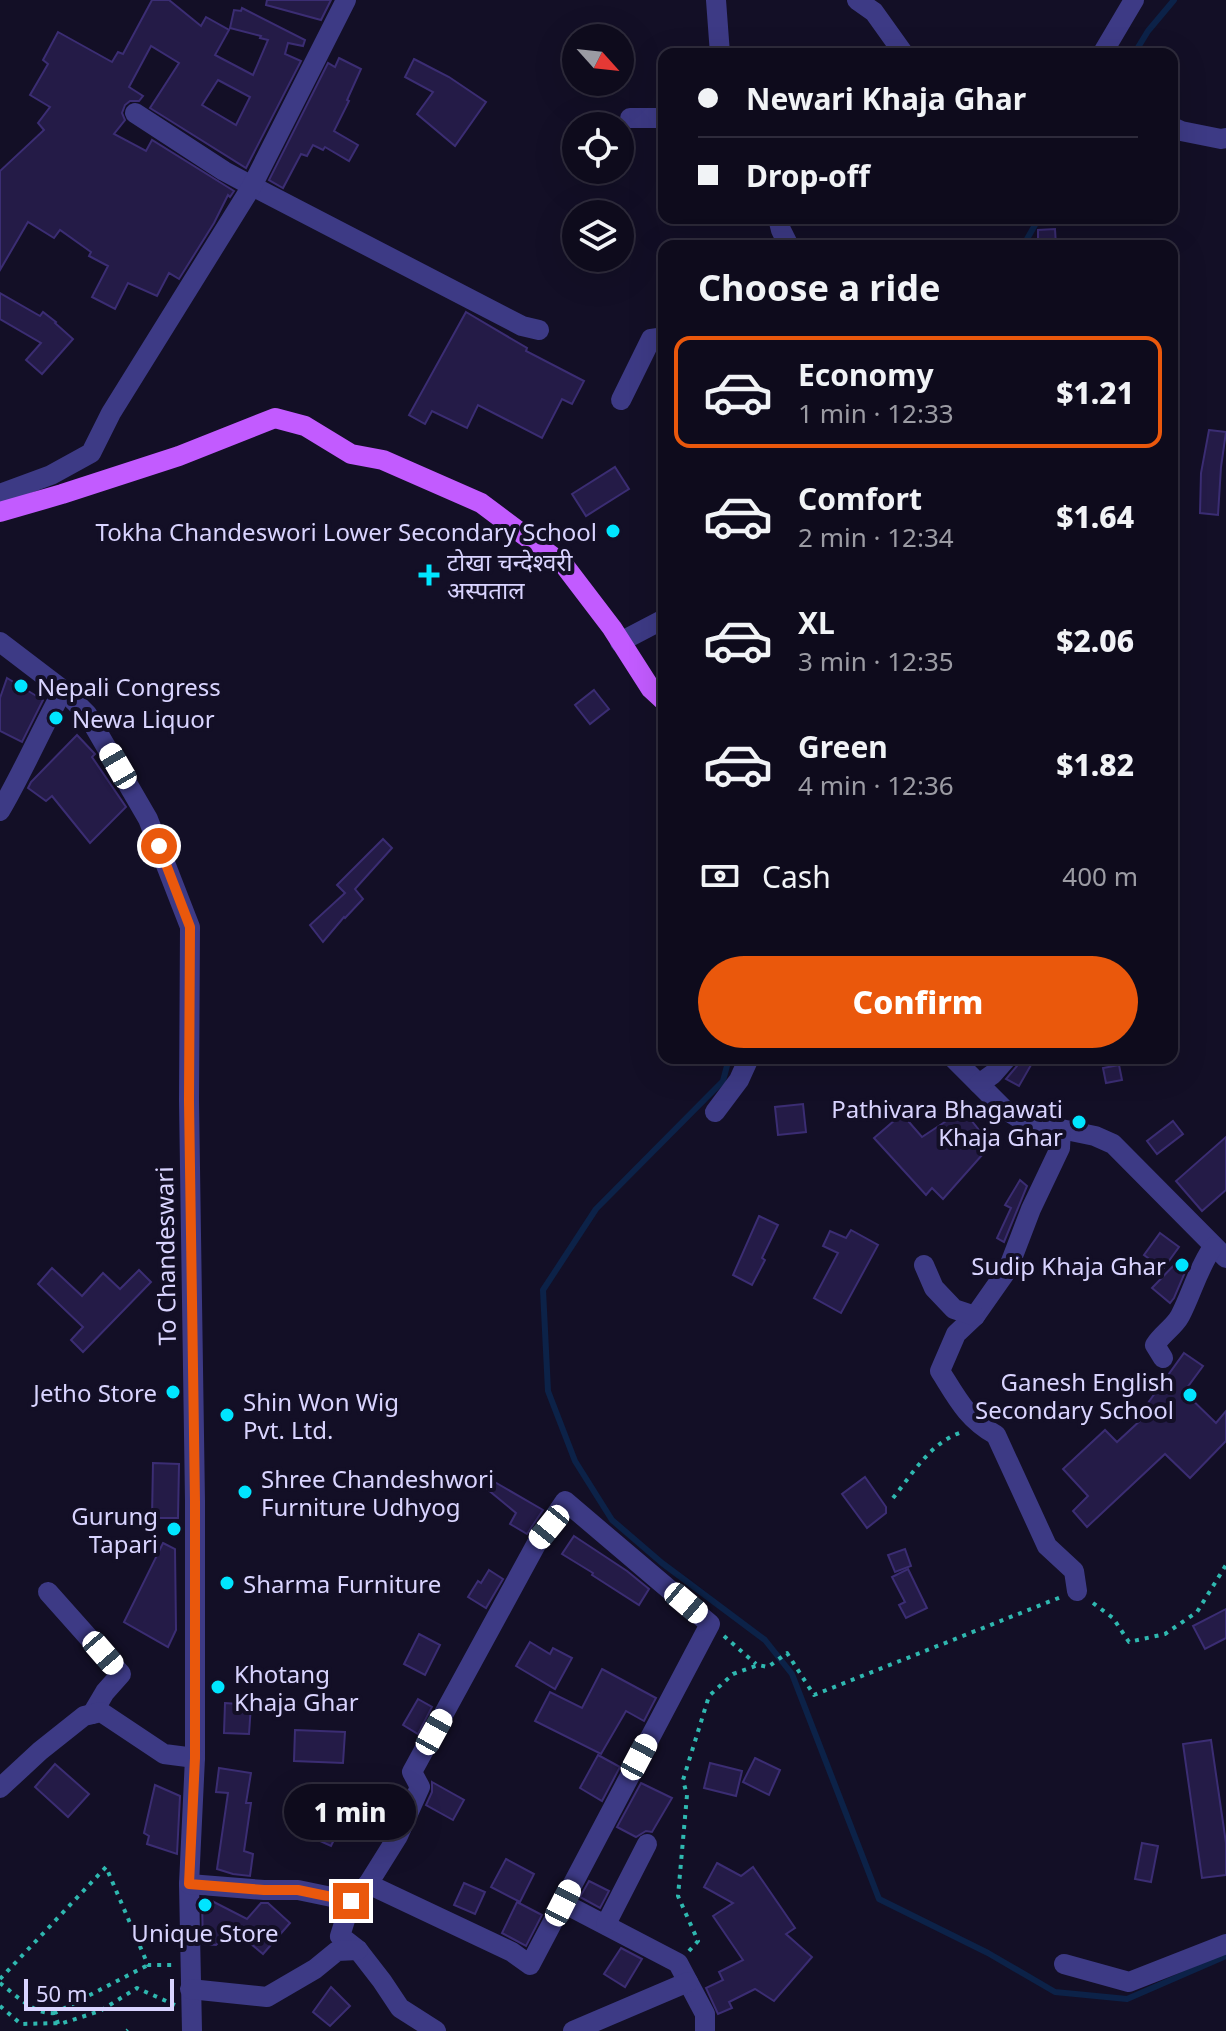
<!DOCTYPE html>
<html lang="en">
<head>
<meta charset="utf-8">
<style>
	body { margin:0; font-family:"Noto Sans","Noto Sans Devanagari",sans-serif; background:#1c1929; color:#f1f3f6; height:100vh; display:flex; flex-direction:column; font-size:30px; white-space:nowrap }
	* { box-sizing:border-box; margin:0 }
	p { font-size:26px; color:#9b9ba3 }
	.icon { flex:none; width:44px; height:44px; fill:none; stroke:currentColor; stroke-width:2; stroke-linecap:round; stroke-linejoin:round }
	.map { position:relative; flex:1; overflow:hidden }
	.sheet { position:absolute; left:658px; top:240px; width:520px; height:824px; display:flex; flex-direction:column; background:#0e0b1c; border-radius:16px; box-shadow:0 8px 32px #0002,0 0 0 2px #2e2b3b }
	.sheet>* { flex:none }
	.guide { position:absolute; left:658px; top:48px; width:520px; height:176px; border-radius:16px; box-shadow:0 8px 32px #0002,0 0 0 2px #2e2b3b; display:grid; align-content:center; height:176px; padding:0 40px; background:#0e0b1c }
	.needle { width:52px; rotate:117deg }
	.fabs { position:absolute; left:562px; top:24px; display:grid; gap:16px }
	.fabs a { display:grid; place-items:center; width:72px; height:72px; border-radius:50%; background:#0e0b1c; box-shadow:0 8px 32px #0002,0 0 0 2px #2e2b3b; font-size:40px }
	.scale { position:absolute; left:24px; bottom:20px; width:150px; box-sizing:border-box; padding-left:8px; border:4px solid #d9d4ff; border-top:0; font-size:22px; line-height:28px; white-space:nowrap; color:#d9d4ff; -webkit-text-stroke:6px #130f26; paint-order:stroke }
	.end { position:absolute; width:36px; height:36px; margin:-18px; border:10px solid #ea580c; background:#fff; box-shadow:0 0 0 4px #fff }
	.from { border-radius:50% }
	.bubble { position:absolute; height:56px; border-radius:28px; background:#0e0b1c; box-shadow:0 8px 32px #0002,0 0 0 2px #2e2b3b; font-size:26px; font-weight:800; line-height:56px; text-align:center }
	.car { position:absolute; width:24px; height:48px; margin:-24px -12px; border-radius:10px; box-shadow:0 0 6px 2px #0007; background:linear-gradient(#fff 24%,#345 0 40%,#fff 0 76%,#345 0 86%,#fff 0) }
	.guide b { display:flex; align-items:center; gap:28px; height:76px; font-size:30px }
	.guide b+b { border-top:2px solid #2e2b3b }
	.guide i { width:20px; height:20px; background:#f1f3f6 }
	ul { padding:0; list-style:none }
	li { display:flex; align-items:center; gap:24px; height:112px; margin:0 16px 12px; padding:0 24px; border:4px solid transparent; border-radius:16px }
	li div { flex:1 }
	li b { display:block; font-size:30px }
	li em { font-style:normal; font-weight:800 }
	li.on { border-color:#ea580c }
	li>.icon { width:72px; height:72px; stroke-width:1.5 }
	h2 { padding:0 40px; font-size:36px; line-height:96px }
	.pay { display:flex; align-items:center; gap:20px; height:88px; padding:0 40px; font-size:30px }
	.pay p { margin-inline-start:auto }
	.button { display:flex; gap:16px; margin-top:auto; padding:16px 40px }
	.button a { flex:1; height:92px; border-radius:48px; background:#ea580c; color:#fff; font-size:32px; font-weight:800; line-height:92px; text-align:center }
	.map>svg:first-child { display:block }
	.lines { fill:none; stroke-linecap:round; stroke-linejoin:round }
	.stream { stroke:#0c2248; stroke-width:6 }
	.building { fill:#241b47; stroke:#3b2d73; stroke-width:2; fill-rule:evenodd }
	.path { stroke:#2fb8b0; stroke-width:4; stroke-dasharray:4 6; stroke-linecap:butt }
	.minor { stroke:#3d3a85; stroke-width:20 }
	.major { stroke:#c25bff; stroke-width:20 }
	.route { stroke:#ea580c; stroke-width:10 }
	.poi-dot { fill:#00e5ff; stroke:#130f26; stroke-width:3 }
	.labels { text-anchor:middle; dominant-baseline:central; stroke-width:8; stroke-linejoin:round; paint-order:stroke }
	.poi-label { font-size:24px; fill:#d9d4ff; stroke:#130f26; text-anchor:start }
	.street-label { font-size:24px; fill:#d9d4ff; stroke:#130f26 }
</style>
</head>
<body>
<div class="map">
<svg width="1226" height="2031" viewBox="0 0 1226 2031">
	<rect width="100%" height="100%" fill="#130f26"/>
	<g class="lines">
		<g class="stream">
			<path d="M1134,54L1148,31L1174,0"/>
			<path d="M1023,246L1039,218"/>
			<path d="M729,1058L723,1081L596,1209L543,1290L548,1391L575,1461L612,1520L662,1563L765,1640L792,1674L879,1899L988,1953L1055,1992L1127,1999L1226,1956"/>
		</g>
	</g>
	<g class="building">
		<path d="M152,0H169L201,26L206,17L229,30L215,55L253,75L268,40L260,38L261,36L230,28L234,10L241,11L242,8L305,40L303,46L288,43L285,54L301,61L246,168L150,108L179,63L151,46L129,87L143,96L139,101H130L125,105L122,113L125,120L114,134L146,151L152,140L234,191L230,197L228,195L214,223L179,279L169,273L157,296L128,283L115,309L92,297L108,266L89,256L91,252L60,230L54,238L28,222L0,270V171L44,130L38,123L50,107L30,95L48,64L43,60L58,32L112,62L118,52L123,54ZM218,80L250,97L236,125L202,105Z"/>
		<path d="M267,0H331L321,20L266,5Z"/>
		<path d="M339,58L361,69L347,100L349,101L334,131L358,145L349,161L325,147L323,150L313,145L307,156L301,154L283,188L269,180L328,63L335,67Z"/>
		<path d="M414,59L449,77L486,102L455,146L417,114L433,92L405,77Z"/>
		<path d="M1055,229L1056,246H1038V230Z"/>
		<path d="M0,293L40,316L43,312L56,322L55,323L73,339L42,374L26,360L41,343L0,319Z"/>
		<path d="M466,312L527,348L526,351L584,381L572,404L562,399L542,438L478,405L467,428L432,411L425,424L409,415Z"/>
		<path d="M1209,430L1226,432L1221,467L1218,515L1200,513L1201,473Z"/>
		<path d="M615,467L629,489L586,516L572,494Z"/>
		<path d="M7,678L43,700L22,742L0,731V698Z"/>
		<path d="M594,690L609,709L590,724L575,705Z"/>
		<path d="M77,735L95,754L92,757L126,807L90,843L52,796L46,801L28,788L31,782Z"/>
		<path d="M383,839L392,848L355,889L363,899L345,918L344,917L323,942L310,925L345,893L337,885Z"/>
		<path d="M1020,1058H1035L1019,1086L1006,1079L1017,1066Z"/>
		<path d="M1119,1065L1122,1080L1106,1083L1103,1068Z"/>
		<path d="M803,1104L806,1132L778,1135L775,1107Z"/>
		<path d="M963,1110L991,1145L943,1199L932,1188L926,1195L874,1138L902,1114L922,1137Z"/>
		<path d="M1173,1121L1183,1134L1157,1154L1147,1141Z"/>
		<path d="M1226,1137V1190L1202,1211L1176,1181Z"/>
		<path d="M1020,1180L1027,1186L1004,1242L997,1238L1011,1208L1005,1205Z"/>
		<path d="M759,1216L778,1225L762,1258L765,1260L752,1285L733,1275Z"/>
		<path d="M851,1230L878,1245L841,1313L814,1298L838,1253L823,1246L830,1231L846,1238Z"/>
		<path d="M1160,1233L1179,1247L1163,1269L1144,1255Z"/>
		<path d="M1176,1263L1186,1270L1174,1298L1170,1303L1152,1288Z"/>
		<path d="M52,1268L82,1296L103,1273L120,1289L139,1270L151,1282L83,1352L71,1340L83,1327L38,1284Z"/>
		<path d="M1184,1353L1203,1366L1184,1392L1216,1423L1226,1411V1441L1190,1478L1165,1454L1087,1527L1073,1511L1088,1496L1063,1469L1105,1430L1117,1442L1144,1417L1140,1414Z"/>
		<path d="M153,1463L179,1464L178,1518H152Z"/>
		<path d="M486,1477L543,1510L527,1534L510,1524L516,1513L481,1484Z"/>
		<path d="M865,1477L886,1507V1513L867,1528L842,1494Z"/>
		<path d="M574,1536L627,1571L649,1589L639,1605L592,1575L593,1573L562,1554Z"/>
		<path d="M163,1543L175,1549L176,1630L168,1647L124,1622Z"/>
		<path d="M905,1549L911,1566L895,1572L888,1555Z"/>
		<path d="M908,1569L927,1608L906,1618L899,1605L905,1602L892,1577Z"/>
		<path d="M489,1570L503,1579L486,1608L468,1597L478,1581L481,1583Z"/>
		<path d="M1226,1609V1638L1205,1649L1193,1626Z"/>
		<path d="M419,1634L440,1645L425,1675L404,1664Z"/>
		<path d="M530,1642L550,1654L553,1648L572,1658L555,1689L516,1666Z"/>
		<path d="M602,1669L656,1698L644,1721L626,1711L601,1754L535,1721L550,1692L582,1708Z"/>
		<path d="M418,1699L432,1707L418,1734L403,1725Z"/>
		<path d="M225,1703L251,1705L249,1734L224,1733Z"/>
		<path d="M295,1730L345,1732L343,1763L294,1761Z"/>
		<path d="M1211,1740L1226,1843V1875L1202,1878L1183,1744Z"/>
		<path d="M598,1755L620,1767L602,1801L580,1788Z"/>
		<path d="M755,1758L780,1770L769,1795L743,1782Z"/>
		<path d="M710,1763L742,1771L736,1796L704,1788Z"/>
		<path d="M55,1764L89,1794L68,1817L35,1787Z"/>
		<path d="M219,1768L251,1773L246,1803H251L244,1851L253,1854L250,1876L233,1874L217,1869L228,1793L216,1792Z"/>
		<path d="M432,1782L464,1800L453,1820L426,1805L432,1792Z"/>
		<path d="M641,1783L672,1798L652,1832L646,1831L636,1837L617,1827Z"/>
		<path d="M155,1785L180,1796L177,1854L147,1844L149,1836L144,1833Z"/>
		<path d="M314,1795L348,1811L331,1846L298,1831Z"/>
		<path d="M1142,1843L1158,1846L1151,1882L1135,1879Z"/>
		<path d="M506,1859L534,1874L520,1902L491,1887Z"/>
		<path d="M717,1863L741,1876L753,1867L795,1928L786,1934L812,1957L774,2001L755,1989L729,2002L732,2008L718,2014L706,1988L723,1980L719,1972L743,1960L713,1916L733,1903L704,1887Z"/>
		<path d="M589,1881L609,1891L600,1908L580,1897Z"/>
		<path d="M464,1883L485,1892L475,1914L454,1905Z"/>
		<path d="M208,1899L247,1919L261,1903H268L290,1923L263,1954L233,1929L216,1945L203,1944L202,1902H206Z"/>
		<path d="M517,1902L542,1915L526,1946L502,1933Z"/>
		<path d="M621,1948L642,1959L625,1987L604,1974Z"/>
		<path d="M331,1987L350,2006L330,2026L313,2012Z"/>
	</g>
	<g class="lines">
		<g class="path">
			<path d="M893,1498C913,1473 931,1442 962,1432"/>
			<path d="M1093,1603L1113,1618L1129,1642L1165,1634L1197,1612L1226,1565"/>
			<path d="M724,1636L756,1664"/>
			<path d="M689,1951L698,1941L678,1896L687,1795L683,1780L709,1696L733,1674L758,1665L768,1667L787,1653L814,1695L1061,1597"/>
			<path d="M0,1979L106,1867L148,1965H174"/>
			<path d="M0,1983C16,1995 34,2015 55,2013"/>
			<path d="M0,2006L21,2024L63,2023L100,2011L137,1988L175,2005"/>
			<path d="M58,2024L55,2013L148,1965"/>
			<path d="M127,2031L128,2030"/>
		</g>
		<g class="minor">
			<path d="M716,0L720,54"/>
			<path d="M857,0L874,12L904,54"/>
			<path d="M1102,54L1134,0"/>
			<path d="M135,113L224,171L252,186L522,326L539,330"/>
			<path d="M630,118H664"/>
			<path d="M1172,127L1181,131L1221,139L1226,138"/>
			<path d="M778,218L781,230L789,246"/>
			<path d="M621,400L651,339L658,338L664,345"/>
			<path d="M0,494L51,475L91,453L111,413L252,186L346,0"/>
			<path d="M0,642L63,690L87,714L148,819L190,927L189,1101L195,1501V1758L189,1884L192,2031"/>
			<path d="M620,642L664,619"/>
			<path d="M0,811C23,772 41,730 63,690"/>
			<path d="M953,1058L1004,1109L1017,1117L1032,1123L1095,1136L1113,1144L1226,1258"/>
			<path d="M979,1084L993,1074L1007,1058"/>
			<path d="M715,1112L739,1080L749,1058"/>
			<path d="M1061,1130L1060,1148L1031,1209L1008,1269L975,1316L956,1334L940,1371C957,1398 967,1419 996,1435L1047,1546L1074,1571L1077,1591"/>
			<path d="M924,1265L934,1288L954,1309L975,1316"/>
			<path d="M1163,1358L1155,1345C1162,1334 1174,1327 1180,1316C1192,1293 1198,1268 1213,1247"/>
			<path d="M565,1501L710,1624L530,1965L512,1952L368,1884L398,1836L420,1787L412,1772L538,1541Z"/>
			<path d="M48,1592L121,1674L105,1692L92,1714"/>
			<path d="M0,1788L40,1751L84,1716L101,1712L164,1754L195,1758"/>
			<path d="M189,1884L264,1890H298L351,1901L368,1884"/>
			<path d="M351,1901L340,1936L358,1950L382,1981L400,2008L436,2031"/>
			<path d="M563,1903L678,1963L705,2014V2031"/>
			<path d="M606,1924L647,1844"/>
			<path d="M1064,1964L1129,1982L1226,1944"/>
			<path d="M190,1989L267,1997L315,1969L337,1951L358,1950"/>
			<path d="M573,2031L688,1982"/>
		</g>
		<path class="major" d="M0,512L62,494L179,456L275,418L305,426L351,454L383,460L481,503L564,565L612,628L651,689L664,701"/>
	</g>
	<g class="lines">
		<path class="route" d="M159,846L190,927L189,1101L195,1501V1758L189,1884L264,1890H298L351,1901"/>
	</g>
	<g class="poi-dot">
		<circle cx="613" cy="531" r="8"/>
		<path d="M425 563h8v8h8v8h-8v8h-8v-8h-8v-8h8z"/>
		<circle cx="21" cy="686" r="8"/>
		<circle cx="56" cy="718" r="8"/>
		<circle cx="1079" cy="1122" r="8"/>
		<circle cx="1182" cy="1265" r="8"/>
		<circle cx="173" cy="1392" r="8"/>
		<circle cx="1190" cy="1395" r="8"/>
		<circle cx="227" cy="1415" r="8"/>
		<circle cx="245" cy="1492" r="8"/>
		<circle cx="174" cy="1529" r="8"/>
		<circle cx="227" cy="1583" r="8"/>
		<circle cx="218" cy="1687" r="8"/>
		<circle cx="205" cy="1905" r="8"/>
	</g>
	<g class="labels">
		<g class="poi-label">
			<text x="597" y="531" text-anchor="end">Tokha Chandeswori Lower Secondary School</text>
			<text x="447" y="561">टोखा चन्देश्वरी<tspan x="447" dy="28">अस्पताल</tspan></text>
			<text x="37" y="686">Nepali Congress</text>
			<text x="72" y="718">Newa Liquor</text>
			<text x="1063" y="1108" text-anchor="end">Pathivara Bhagawati<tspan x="1063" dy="28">Khaja Ghar</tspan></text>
			<text x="1166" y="1265" text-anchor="end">Sudip Khaja Ghar</text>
			<text x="1174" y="1381" text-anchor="end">Ganesh English<tspan x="1174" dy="28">Secondary School</tspan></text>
			<text x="157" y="1392" text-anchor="end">Jetho Store</text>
			<text x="243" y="1401">Shin Won Wig<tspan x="243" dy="28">Pvt. Ltd.</tspan></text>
			<text x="261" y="1478">Shree Chandeshwori<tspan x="261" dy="28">Furniture Udhyog</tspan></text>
			<text x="158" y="1515" text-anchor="end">Gurung<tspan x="158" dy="28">Tapari</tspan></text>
			<text x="243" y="1583">Sharma Furniture</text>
			<text x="234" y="1673">Khotang<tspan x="234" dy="28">Khaja Ghar</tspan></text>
			<text x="205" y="1932" text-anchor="middle">Unique Store</text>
		</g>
		<g class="street-label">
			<text transform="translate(165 1256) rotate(-91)">To Chandeswari</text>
		</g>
	</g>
</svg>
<div class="fabs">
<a><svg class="needle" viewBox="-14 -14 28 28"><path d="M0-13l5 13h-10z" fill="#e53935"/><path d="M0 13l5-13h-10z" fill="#9b9ba3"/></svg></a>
<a><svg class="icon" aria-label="locate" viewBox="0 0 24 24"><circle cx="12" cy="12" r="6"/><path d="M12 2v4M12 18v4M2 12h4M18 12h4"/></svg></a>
<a><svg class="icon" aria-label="layers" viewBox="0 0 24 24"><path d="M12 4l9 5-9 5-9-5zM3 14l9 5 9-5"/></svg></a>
</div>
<div class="scale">50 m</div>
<i class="end from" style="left:159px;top:846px"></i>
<i class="end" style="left:351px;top:1901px"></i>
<div class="bubble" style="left:284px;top:1784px;width:132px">1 min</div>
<i class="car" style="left:118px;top:766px;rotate:330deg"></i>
<i class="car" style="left:549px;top:1527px;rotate:219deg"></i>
<i class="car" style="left:686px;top:1603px;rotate:130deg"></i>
<i class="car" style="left:103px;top:1653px;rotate:139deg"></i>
<i class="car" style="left:434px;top:1732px;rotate:29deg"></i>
<i class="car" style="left:639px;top:1757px;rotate:28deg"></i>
<i class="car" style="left:563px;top:1903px;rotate:27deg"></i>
<div class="guide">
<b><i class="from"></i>Newari Khaja Ghar</b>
<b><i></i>Drop-off</b>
</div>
<section class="sheet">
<h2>Choose a ride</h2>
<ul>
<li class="on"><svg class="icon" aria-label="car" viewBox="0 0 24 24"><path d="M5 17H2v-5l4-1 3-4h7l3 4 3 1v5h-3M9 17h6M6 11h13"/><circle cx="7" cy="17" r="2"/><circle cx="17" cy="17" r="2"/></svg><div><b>Economy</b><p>1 min · 12:33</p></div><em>$1.21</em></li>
<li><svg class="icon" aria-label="car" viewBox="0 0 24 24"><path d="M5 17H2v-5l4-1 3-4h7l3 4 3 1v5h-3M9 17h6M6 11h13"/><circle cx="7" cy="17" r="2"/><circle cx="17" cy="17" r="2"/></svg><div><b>Comfort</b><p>2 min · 12:34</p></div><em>$1.64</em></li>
<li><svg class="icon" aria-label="car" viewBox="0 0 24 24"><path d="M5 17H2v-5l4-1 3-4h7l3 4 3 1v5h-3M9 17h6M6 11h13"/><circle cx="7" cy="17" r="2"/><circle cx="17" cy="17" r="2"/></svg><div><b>XL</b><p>3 min · 12:35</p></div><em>$2.06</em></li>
<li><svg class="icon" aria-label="car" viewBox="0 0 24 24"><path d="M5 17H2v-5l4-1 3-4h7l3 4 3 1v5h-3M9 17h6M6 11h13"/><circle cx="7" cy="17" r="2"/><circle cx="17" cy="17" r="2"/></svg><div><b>Green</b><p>4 min · 12:36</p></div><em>$1.82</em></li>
</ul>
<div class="pay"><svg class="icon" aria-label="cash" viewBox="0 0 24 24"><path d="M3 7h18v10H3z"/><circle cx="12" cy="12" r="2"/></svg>Cash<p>400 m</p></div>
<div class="button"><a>Confirm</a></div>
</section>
</div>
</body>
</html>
